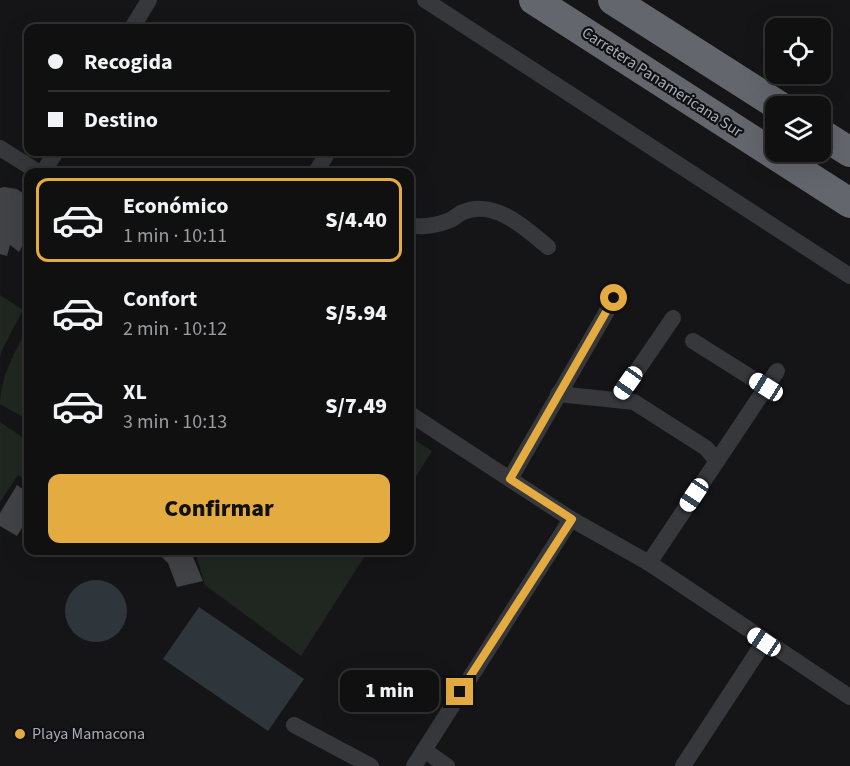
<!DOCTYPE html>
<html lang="es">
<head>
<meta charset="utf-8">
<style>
	body { margin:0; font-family:"Source Sans 3",sans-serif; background:#19191a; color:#f1f3f6; height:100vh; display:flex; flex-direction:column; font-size:22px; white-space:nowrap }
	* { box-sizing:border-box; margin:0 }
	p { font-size:20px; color:#9c9d9f }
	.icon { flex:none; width:33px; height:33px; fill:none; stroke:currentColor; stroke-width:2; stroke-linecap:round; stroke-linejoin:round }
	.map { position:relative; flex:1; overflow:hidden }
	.sheet { position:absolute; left:24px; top:168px; width:390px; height:387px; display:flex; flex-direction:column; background:#101011; border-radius:12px; box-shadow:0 6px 24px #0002,0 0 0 2px #303031 }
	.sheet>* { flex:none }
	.hud { position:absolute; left:24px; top:24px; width:390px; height:132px; border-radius:12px; box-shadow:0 6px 24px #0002,0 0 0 2px #303031; display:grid; align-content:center; height:132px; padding:0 24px; background:#101011 }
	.tools { position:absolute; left:765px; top:18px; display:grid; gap:12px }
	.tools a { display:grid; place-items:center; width:66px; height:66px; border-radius:12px; background:#101011; box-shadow:0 6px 24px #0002,0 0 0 2px #303031; font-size:30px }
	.end { position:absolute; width:27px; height:27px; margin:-14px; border:8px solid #e4ab40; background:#111; box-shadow:0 0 0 3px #111 }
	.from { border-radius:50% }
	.bubble { position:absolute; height:42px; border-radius:12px; background:#101011; box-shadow:0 6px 24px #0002,0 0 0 2px #303031; font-size:20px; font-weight:800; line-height:42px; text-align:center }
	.car { position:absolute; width:18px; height:36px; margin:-18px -9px; border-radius:8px; box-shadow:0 0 4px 2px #0007; background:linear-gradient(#fff 24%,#345 0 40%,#fff 0 76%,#345 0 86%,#fff 0) }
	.hud b { display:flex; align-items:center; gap:21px; height:57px; font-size:22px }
	.hud b+b { border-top:2px solid #303031 }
	.hud i { width:15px; height:15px; background:#f1f3f6 }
	ul { padding:10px 0 0; list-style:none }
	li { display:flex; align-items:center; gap:18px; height:84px; margin:0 12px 9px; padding:0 12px; border:3px solid transparent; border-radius:12px }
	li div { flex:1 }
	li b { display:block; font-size:22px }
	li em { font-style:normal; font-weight:800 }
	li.current { border-color:#e4ab40 }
	li>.icon { width:54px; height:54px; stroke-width:1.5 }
	.primary-button { display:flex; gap:12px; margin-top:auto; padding:12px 24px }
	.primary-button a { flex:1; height:69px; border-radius:12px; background:#e4ab40; color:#111; font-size:24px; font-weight:800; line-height:69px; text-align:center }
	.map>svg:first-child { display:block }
	.green { fill:#202721 }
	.water { fill:#2e363c }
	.building { fill:#424347 }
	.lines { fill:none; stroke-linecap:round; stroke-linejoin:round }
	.minor { stroke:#37383c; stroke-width:16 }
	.motorway { stroke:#63666c; stroke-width:30 }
	.route { stroke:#e4ab40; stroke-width:8 }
	.poi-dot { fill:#e4ab40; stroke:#101012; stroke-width:2 }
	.labels { text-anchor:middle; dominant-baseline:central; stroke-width:4.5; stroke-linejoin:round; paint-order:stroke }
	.street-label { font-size:16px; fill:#a8adb6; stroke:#101012 }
	.poi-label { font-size:16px; fill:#a8adb6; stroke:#101012; text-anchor:start }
</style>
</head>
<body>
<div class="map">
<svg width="850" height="766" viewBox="0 0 850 766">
	<rect width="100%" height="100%" fill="#151517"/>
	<g class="green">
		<path d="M0,295L23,310L3,348L0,358Z"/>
		<path d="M28,328V420L0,404C0,378 15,351 28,328Z"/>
		<path d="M0,422L28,441V482L18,475L0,502Z"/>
		<path d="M410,437L432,451L410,486Z"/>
		<path d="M205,550H368V551L301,656L205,585L197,558Z"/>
	</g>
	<g class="water">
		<circle cx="96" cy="611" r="31"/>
		<path d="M199,607L304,679L268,731L163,659Z"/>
	</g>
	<g class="building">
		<path d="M4,187L17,189L28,197V236L19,252L10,245L7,256L0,254V188Z"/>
		<path d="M17,485L28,493V518L17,536L0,526V513Z"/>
		<path d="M155,550H200L193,557L203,581L177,587L168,563Z"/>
	</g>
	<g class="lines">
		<g class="minor">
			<path d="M425,0L850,276"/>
			<path d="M132,28L149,0"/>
			<path d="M0,148L38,172"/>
			<path d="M43,172L56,152"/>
			<path d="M316,172L328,152"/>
			<path d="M410,225C422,228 439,225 450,220C455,218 458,214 463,212C495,199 525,228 548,247"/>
			<path d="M693,341L766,387"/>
			<path d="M558,394L634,402L706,448L717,461L649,563"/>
			<path d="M617,400L673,318"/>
			<path d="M410,414L571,519L649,563L850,697"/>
			<path d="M717,461L777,371"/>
			<path d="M510,479L614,299"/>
			<path d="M294,725L371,766"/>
			<path d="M424,750L447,766"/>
			<path d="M414,766L571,519"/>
			<path d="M683,766L764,642"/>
		</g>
		<g class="motorway">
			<path d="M534,0L850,203"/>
			<path d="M613,0L779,106"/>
			<path d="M820,133L850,152"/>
		</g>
	</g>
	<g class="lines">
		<path class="route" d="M460,692L572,519L510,479L614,298"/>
	</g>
	<circle class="poi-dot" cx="20" cy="734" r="6"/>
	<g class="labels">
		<g class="street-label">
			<text transform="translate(662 82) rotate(33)">Carretera Panamericana Sur</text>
		</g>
		<g class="poi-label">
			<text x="32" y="734">Playa Mamacona</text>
		</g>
	</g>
</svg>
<div class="tools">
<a><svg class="icon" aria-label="locate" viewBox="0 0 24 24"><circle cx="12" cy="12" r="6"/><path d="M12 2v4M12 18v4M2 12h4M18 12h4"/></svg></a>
<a><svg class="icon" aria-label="layers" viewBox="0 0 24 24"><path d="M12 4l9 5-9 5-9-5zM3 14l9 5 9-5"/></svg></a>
</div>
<i class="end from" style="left:614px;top:298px"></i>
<i class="end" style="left:460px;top:692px"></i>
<div class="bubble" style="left:340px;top:670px;width:99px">1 min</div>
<i class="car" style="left:628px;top:383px;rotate:215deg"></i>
<i class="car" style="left:766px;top:387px;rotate:302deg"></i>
<i class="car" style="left:694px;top:495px;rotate:214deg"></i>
<i class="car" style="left:764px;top:642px;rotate:304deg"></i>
<div class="hud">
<b><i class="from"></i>Recogida</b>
<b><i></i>Destino</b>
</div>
<section class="sheet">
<ul>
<li class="current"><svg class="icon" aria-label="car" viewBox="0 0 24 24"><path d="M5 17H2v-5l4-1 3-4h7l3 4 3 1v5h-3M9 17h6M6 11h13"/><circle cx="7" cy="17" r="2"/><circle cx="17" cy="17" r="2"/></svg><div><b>Económico</b><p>1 min · 10:11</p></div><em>S/4.40</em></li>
<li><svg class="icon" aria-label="car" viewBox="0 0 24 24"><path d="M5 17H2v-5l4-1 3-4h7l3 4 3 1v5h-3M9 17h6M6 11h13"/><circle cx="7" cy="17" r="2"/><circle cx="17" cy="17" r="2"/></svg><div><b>Confort</b><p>2 min · 10:12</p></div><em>S/5.94</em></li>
<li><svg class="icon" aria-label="car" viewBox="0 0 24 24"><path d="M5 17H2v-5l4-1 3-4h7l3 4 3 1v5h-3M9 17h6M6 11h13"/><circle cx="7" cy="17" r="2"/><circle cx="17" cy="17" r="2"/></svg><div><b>XL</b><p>3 min · 10:13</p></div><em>S/7.49</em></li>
</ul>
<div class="primary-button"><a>Confirmar</a></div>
</section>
</div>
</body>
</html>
